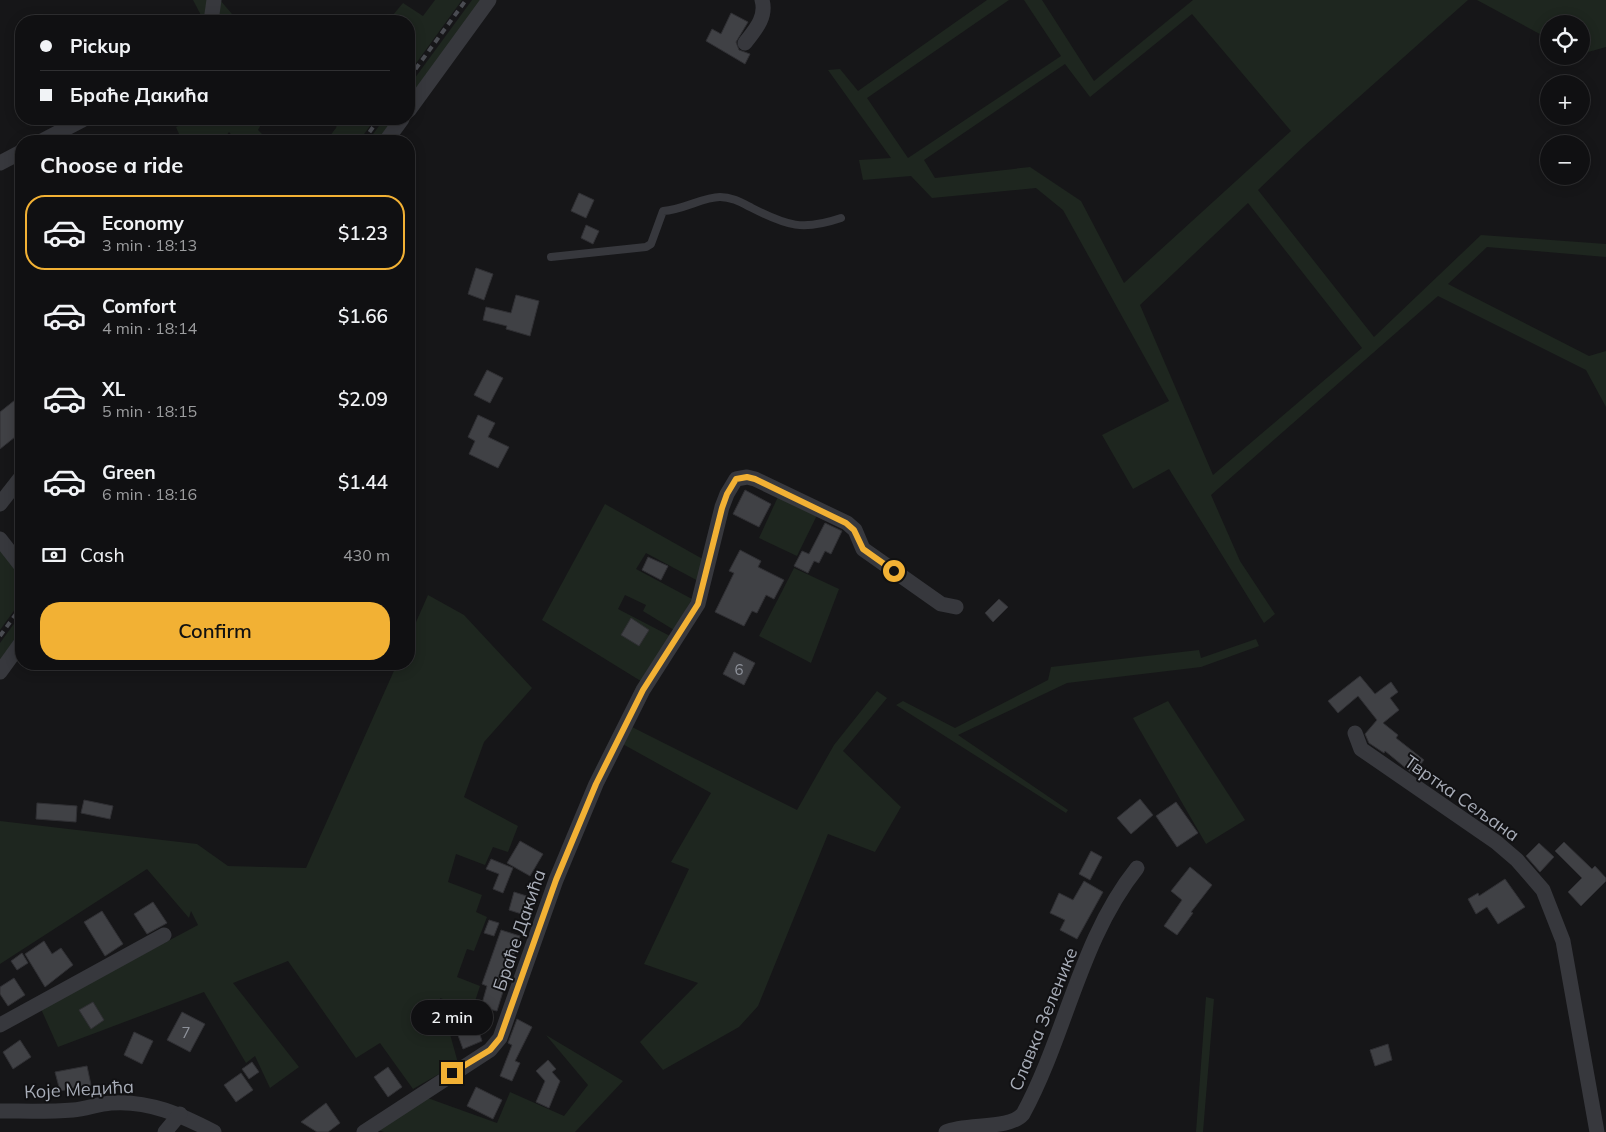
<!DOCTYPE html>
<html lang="en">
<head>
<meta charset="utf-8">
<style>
	body { margin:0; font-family:Mulish,sans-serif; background:#19191b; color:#f1f3f6; height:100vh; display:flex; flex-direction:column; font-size:19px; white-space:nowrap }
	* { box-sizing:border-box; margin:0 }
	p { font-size:16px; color:#9c9d9f }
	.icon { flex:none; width:28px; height:28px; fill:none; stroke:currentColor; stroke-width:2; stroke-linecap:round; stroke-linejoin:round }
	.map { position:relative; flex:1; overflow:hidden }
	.side { position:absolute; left:15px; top:135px; width:400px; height:535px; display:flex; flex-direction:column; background:#101012; border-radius:20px; box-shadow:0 2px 12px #0003,0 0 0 1px #303032 }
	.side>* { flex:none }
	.top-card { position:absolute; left:15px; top:15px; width:400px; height:110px; border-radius:20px; box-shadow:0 2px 12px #0003,0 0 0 1px #303032; display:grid; align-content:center; height:110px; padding:0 25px; background:#101012 }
	.buttons { position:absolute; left:1540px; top:15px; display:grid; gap:10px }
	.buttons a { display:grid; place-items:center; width:50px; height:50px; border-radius:50%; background:#101012; box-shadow:0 2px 12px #0003,0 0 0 1px #303032; font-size:25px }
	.end { position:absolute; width:22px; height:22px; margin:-11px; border:6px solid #f2b134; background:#111; box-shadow:0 0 0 2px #111 }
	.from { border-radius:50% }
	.bubble { position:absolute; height:35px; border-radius:18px; background:#101012; box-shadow:0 2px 12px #0003,0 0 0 1px #303032; font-size:16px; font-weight:600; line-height:35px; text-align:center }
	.top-card b { display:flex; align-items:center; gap:18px; height:48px; font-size:19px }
	.top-card b+b { border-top:1px solid #303032 }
	.top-card i { width:12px; height:12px; background:#f1f3f6 }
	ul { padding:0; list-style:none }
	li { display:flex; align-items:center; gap:15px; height:75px; margin:0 10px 8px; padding:0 15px; border:2px solid transparent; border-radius:20px }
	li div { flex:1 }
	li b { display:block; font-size:19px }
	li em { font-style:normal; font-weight:600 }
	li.on { border-color:#f2b134 }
	li>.icon { width:45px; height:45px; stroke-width:1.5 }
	h2 { padding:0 25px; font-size:22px; line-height:60px }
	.pay { display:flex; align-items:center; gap:12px; height:55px; padding:0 25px; font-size:19px }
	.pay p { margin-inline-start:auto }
	.button { display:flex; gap:10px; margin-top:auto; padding:10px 25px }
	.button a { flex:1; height:58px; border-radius:20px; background:#f2b134; color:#111; font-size:20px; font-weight:600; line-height:58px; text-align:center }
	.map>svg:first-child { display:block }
	.green { fill:#1e261f; fill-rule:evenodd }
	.building { fill:#404145; stroke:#303034 }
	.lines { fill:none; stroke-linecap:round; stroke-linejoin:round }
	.service { stroke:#37383d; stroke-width:8 }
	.minor { stroke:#37383d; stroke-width:15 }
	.rail { stroke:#4a4c52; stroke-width:4; stroke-dasharray:6 5; stroke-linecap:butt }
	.route { stroke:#f2b134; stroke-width:6 }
	.labels { text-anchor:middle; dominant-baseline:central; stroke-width:4; stroke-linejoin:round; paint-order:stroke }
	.number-label { font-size:15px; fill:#8e929b }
	.street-label { font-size:18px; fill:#a8adb8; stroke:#111113 }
</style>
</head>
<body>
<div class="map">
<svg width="1606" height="1132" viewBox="0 0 1606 1132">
	<rect width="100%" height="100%" fill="#161618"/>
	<g class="green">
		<path d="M193,0H220L238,21H204Z"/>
		<path d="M435,0H462L409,73V21H388L403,3L423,16Z"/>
		<path d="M472,0H482L409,99V86Z"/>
		<path d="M987,0H1009L867,98L908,158L1061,56L1024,0H1042L1094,81L1193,0H1468L1304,146L1258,190L1374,337L1481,235L1606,244V257L1487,247L1448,284L1589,356L1606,351V407L1586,370L1438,296L1211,495L1240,561L1275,614L1264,623L1169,469L1133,489L1102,435L1169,401L1063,210L1036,188L932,198L911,176L863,180L859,160L891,158L828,70L840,69L858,91ZM1192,14L1291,131L1124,283L1081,201L1030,167L935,178L924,160L1065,64L1090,97ZM1248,203L1362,348L1213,475L1140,305Z"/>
		<path d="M1477,0H1606V47L1581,54V24H1549V39Z"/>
		<path d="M195,119H264L258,130L269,141H237L229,132L222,141H182L176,127Z"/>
		<path d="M339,119H375L359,141H326L336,128Z"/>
		<path d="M384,119H394L378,141H368Z"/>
		<path d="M782,488L822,505L797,556L759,538Z"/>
		<path d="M605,504L708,562L702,583L646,553L636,569L692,599L674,630L643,611L646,605L625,595L618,609L670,636L644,683L542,620Z"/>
		<path d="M0,550L21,576V601L0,630Z"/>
		<path d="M794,568L839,589L811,663L759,636Z"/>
		<path d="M428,595L464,615L532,688L484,742L464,797L518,826L508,852L493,847L485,865L456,854L448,882L482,895L476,912L487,917L474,951L467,949L457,977L480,986L472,1010L440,998L458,1063L413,1089L380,1043L356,1058L288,961L233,983L299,1067L270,1088L255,1056L246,1063L204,992L58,1047L41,1009L198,925L191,911L189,918L147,869L0,964V821L197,844L228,866L306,868L397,664H409V638Z"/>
		<path d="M21,614V632L0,661V643Z"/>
		<path d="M1256,639L1259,646L1201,667L1067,683L958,735L1068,810L1066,813L896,705L903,701L955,728L1048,680L1051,667L1199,650L1201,658Z"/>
		<path d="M877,691L887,698L843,751L901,807L875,852L828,834L758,1006L739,1027L663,1070L640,1042L698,983L644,964L689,869L671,862L711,793L619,742L628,725L797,810L834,745Z"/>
		<path d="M1168,701L1245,820L1206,844L1133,718Z"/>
		<path d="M1206,997L1214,999L1203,1132H1196Z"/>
		<path d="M546,1035L623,1081L575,1132H384L372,1128L422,1096L497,1123L510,1092L564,1116L588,1085Z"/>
	</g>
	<g class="building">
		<path d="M731,13L748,22L736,42L739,50L750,54L745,64L706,41L712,29L721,34Z"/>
		<path d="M579,193L594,200L586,218L571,211Z"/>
		<path d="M586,225L599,231L593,244L581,238Z"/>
		<path d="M476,268L493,274L484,300L468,294Z"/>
		<path d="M516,295L539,301L530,336L506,329L507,326L483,320L486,307L511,313Z"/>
		<path d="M487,370L503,378L490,403L474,395Z"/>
		<path d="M15,400L21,408V444L15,437L0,449V412Z"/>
		<path d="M478,415L495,423L488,437L509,447L498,468L469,454L475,441L468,437Z"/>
		<path d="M745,490L771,504L759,527L733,514Z"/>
		<path d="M825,523L842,531L831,554L825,551L819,563L814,561L808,573L794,566L802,551L809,554Z"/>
		<path d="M740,550L761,561L758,567L784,580L774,599L766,595L757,613L752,611L744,626L715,612L734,573L729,571Z"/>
		<path d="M648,557L668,566L661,580L642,570Z"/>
		<path d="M999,599L1008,607L993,622L985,613Z"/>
		<path d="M631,618L649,630L639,646L621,635Z"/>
		<path d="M734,652L755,663L744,685L723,674Z"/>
		<path d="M1360,676L1375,694L1391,682L1398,692L1390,698L1399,710L1383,723L1398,735L1396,738L1424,760L1413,774L1385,751L1384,753L1369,743L1365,734L1377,720L1358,696L1338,713L1328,701Z"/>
		<path d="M1140,799L1153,815L1131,834L1117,818Z"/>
		<path d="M84,800L113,806L110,819L81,813Z"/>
		<path d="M1176,802L1198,833L1177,847L1156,816Z"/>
		<path d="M37,803L77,806L76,822L36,819Z"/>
		<path d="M520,841L543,854L530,876L507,863Z"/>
		<path d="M1564,842L1592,869L1595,866L1606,878V881L1581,906L1568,892L1582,878L1555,851Z"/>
		<path d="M1539,843L1554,857L1540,872L1526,856Z"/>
		<path d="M1091,851L1102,857L1090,880L1079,874Z"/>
		<path d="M491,859L513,868L503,893L493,889L499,874L486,869Z"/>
		<path d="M1190,867L1212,885L1191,912L1193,913L1177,935L1164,926L1182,900L1171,891Z"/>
		<path d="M1505,879L1525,907L1498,924L1487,907L1476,914L1468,899L1478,893L1479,896Z"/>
		<path d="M1084,881L1103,892L1077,939L1060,930L1065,920L1050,913L1059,893L1073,900Z"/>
		<path d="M514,892L533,898L528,916L509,910Z"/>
		<path d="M153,902L167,923L147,934L134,914Z"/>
		<path d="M102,911L123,944L105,956L84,922Z"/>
		<path d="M489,920L499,923L494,936L484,933Z"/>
		<path d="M501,930L520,936L497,1011L481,1007L487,986L482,984Z"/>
		<path d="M44,941L52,954L61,948L73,965L45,987L25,954Z"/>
		<path d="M22,953L28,963L17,970L11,961Z"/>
		<path d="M14,978L25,995L8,1006L0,994V987Z"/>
		<path d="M93,1002L104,1020L91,1029L79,1010Z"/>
		<path d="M182,1012L205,1024L190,1052L167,1040Z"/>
		<path d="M475,1019L482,1041L463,1049L455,1027Z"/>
		<path d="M517,1019L532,1027L515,1061L520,1063L512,1081L500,1076L512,1045L508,1043Z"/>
		<path d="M134,1032L153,1041L142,1064L124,1055Z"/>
		<path d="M20,1040L31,1057L13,1069L3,1052Z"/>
		<path d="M1388,1044L1392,1060L1375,1066L1370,1050Z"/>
		<path d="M548,1060L556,1069L552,1072L560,1081L549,1108L536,1102L545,1081L536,1071Z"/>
		<path d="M252,1062L259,1072L249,1079L242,1069Z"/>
		<path d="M87,1066L91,1085L60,1091L55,1072Z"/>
		<path d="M388,1067L402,1087L388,1097L374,1077Z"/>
		<path d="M241,1073L253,1090L236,1102L224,1085Z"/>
		<path d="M476,1087L502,1100L493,1119L467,1106Z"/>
		<path d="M326,1103L340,1123L328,1132H317L301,1122Z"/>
	</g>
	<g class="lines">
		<path class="service" d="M551,257L646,247L651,244L663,211C683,210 703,197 720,197C732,197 742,203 752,208C787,226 803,231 841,218"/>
		<g class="minor">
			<path d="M211,21L214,0"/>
			<path d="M745,43C755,30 767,17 762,0"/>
			<path d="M409,110L489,0"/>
			<path d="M42,141L84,119"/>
			<path d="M386,141L402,119"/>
			<path d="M0,163L21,152"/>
			<path d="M0,504L21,477"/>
			<path d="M0,539L21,566"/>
			<path d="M0,672L21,643"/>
			<path d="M1355,733L1361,749L1496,842L1517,860L1543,890L1563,941L1597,1132"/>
			<path d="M0,1025L164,935"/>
			<path d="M0,1111C24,1111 49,1112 73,1110C86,1109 98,1104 111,1103C149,1100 181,1115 214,1132"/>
			<path d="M165,1132L180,1114"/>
			<path d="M364,1132L490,1050L500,1038L556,880L596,784L643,690L698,604L722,507L727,494L736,479L747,477L755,479L847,523L855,530L863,549L941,604L956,607"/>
			<path d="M946,1132C967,1123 1009,1130 1023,1114C1066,1035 1080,939 1137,868"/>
		</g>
		<g class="rail">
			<path d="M409,78L466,0"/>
			<path d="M363,141L379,119"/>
			<path d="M0,636L21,607"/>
		</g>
	</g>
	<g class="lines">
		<path class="route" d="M452,1073L490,1050L500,1038L556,880L596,784L643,690L698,604L722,508L727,494L736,479L747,477L755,479L846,523L854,530L863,549L894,571"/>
	</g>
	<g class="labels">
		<g class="number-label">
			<text x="739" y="669">6</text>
			<text x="186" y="1032">7</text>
		</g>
		<g class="street-label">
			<text transform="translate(1462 798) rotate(35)">Твртка Сељана</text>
			<text transform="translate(519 930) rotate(-71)">Браће Дакића</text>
			<text transform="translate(1043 1019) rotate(-68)">Славка Зеленике</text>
			<text transform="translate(79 1089) rotate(-3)">Које Медића</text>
		</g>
	</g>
</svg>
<div class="buttons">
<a><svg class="icon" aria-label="locate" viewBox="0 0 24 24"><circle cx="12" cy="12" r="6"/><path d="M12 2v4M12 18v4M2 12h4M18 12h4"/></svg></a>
<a>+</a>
<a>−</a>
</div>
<i class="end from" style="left:894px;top:571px"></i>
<i class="end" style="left:452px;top:1073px"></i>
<div class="bubble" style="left:411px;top:1000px;width:82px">2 min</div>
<div class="top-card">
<b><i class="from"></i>Pickup</b>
<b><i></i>Браће Дакића</b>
</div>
<section class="side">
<h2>Choose a ride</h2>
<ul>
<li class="on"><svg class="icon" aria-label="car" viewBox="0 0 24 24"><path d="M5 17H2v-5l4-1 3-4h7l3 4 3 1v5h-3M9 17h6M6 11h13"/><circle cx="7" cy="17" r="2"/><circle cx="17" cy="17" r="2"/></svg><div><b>Economy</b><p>3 min · 18:13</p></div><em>$1.23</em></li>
<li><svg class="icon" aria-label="car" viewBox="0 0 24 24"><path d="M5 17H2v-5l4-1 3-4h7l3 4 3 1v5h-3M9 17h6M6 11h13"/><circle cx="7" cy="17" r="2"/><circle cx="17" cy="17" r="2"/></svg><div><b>Comfort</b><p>4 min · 18:14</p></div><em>$1.66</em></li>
<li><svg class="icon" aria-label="car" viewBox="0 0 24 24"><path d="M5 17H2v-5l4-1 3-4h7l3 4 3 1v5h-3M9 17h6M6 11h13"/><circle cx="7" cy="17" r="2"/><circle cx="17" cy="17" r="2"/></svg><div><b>XL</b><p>5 min · 18:15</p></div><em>$2.09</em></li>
<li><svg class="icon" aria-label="car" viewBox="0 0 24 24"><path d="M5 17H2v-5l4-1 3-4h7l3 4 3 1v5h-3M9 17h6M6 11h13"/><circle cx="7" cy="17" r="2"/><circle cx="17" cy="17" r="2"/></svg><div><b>Green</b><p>6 min · 18:16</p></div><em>$1.44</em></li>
</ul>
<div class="pay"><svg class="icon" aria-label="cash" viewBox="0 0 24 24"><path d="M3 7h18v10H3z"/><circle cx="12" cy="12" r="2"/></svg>Cash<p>430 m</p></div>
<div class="button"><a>Confirm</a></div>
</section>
</div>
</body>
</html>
